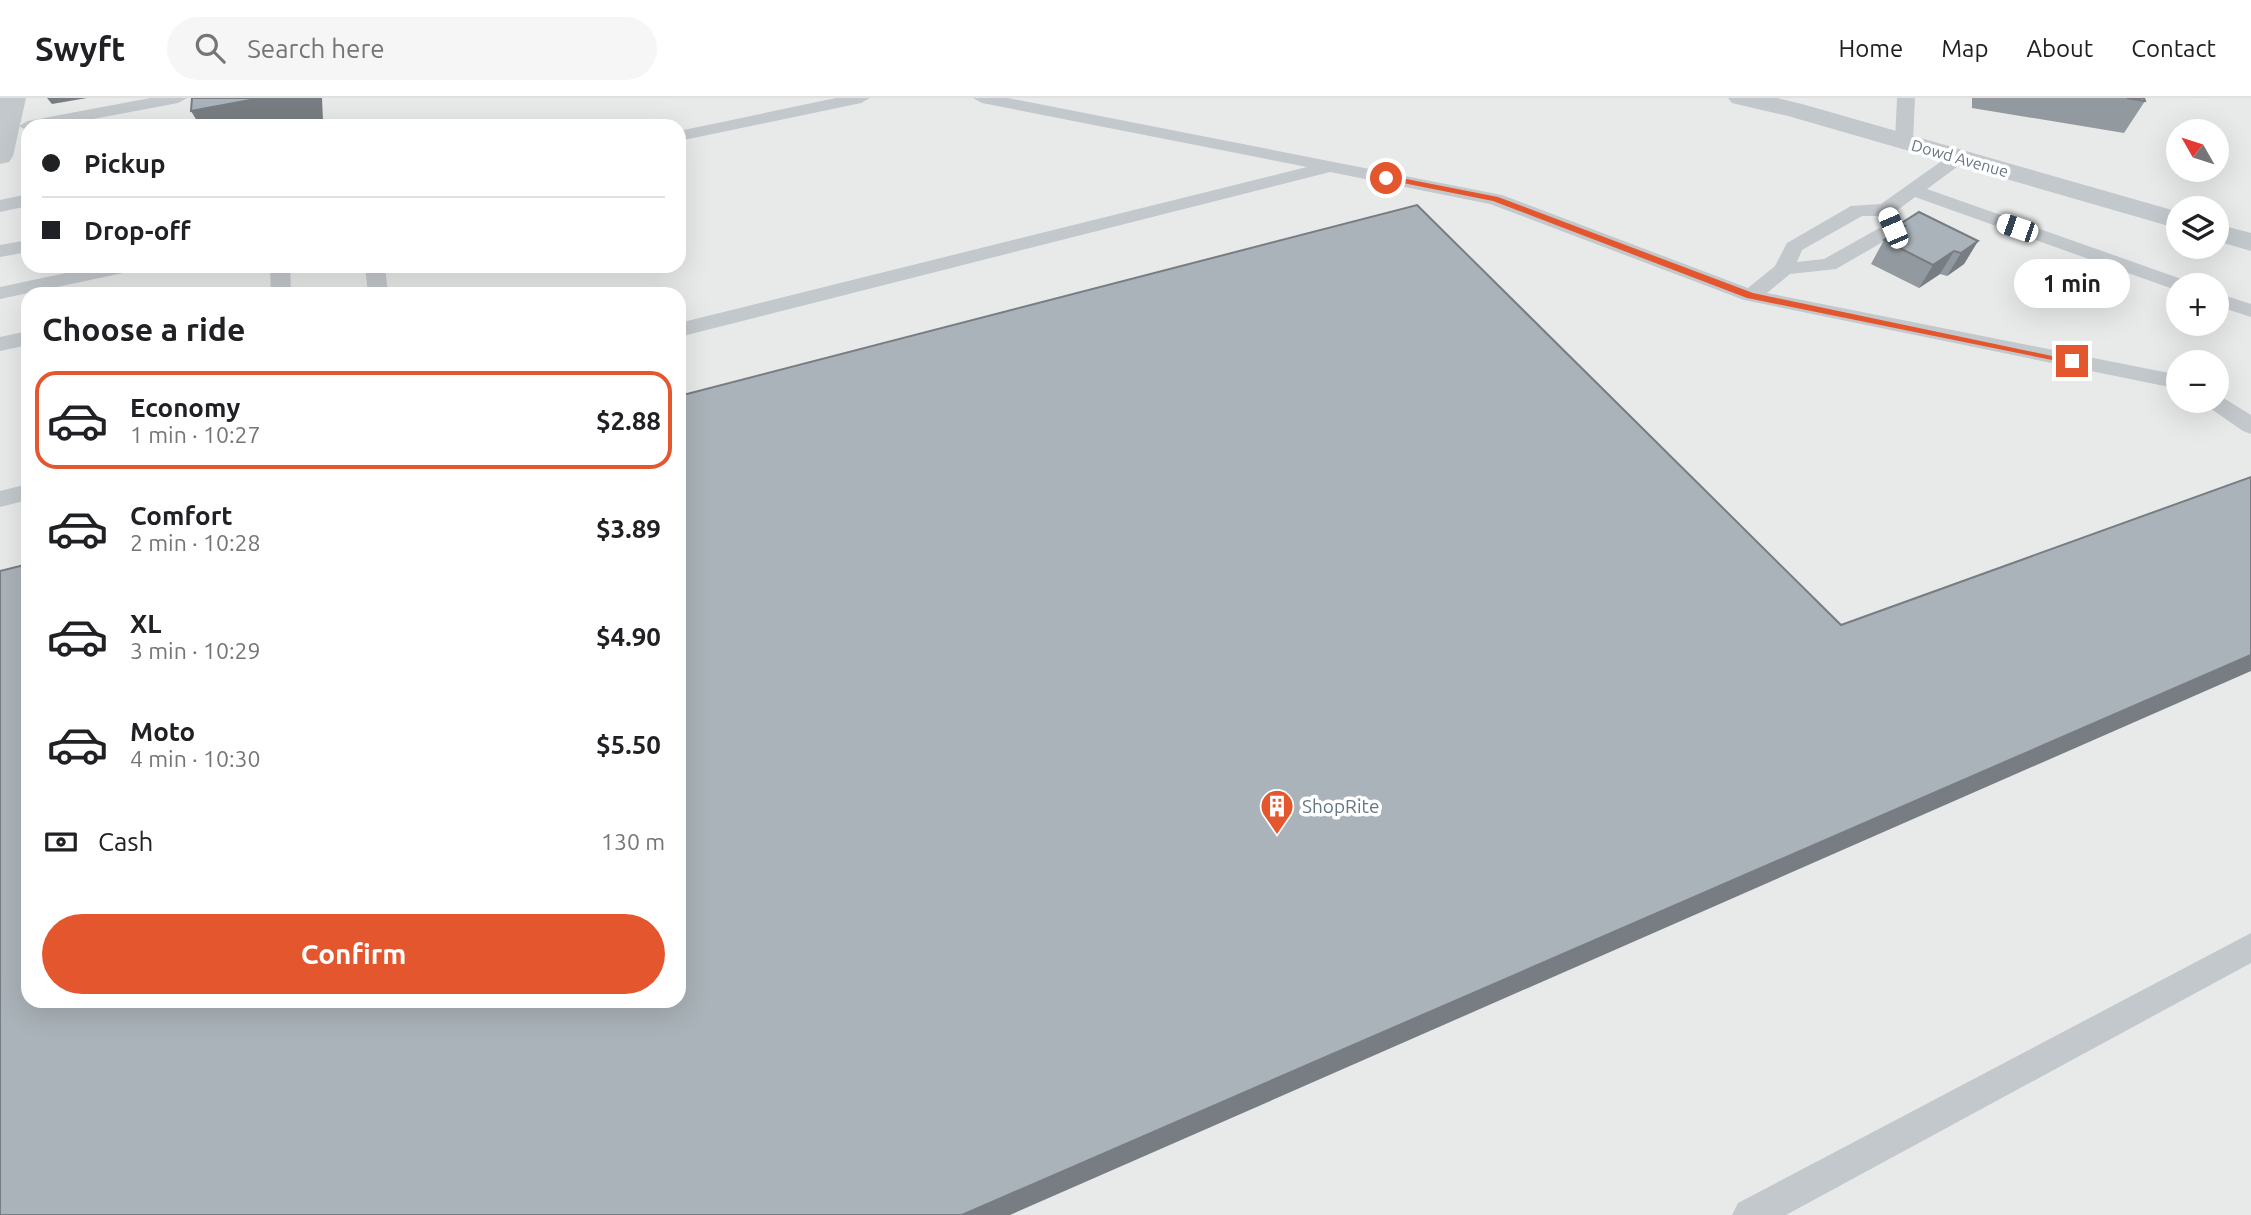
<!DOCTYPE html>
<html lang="en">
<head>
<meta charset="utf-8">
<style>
	body { margin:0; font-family:Ubuntu,sans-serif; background:#f6f6f6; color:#202124; height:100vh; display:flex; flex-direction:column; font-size:26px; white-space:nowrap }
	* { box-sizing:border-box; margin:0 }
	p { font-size:23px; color:#757577 }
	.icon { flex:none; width:38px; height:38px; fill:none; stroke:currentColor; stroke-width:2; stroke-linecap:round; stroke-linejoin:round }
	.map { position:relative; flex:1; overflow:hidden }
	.side { position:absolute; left:21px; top:189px; width:665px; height:721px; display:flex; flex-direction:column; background:#fff; border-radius:21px; box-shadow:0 7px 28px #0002 }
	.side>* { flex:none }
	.hud { position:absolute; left:21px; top:21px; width:665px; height:154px; border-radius:21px; box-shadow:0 7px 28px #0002; display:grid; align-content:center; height:154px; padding:0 21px; background:#fff }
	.needle { width:46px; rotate:309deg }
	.fabs { position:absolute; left:2166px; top:21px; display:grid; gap:14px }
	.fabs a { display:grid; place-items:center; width:63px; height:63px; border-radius:50%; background:#fff; box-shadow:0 7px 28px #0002; font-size:35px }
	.end { position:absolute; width:32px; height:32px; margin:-16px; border:9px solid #e4572e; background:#fff; box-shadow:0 0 0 4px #fff }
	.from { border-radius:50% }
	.bubble { position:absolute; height:49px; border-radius:24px; background:#fff; box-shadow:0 7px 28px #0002; font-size:23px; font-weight:700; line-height:49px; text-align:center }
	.car { position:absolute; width:21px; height:42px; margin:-21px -10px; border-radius:9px; box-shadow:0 0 5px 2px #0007; background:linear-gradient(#fff 24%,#345 0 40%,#fff 0 76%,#345 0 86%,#fff 0) }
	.hud b { display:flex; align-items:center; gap:24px; height:66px; font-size:26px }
	.hud b+b { border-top:2px solid #e0e0e0 }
	.hud i { width:18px; height:18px; background:#202124 }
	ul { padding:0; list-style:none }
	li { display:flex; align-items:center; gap:21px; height:98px; margin:0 14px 10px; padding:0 7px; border:4px solid transparent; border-radius:21px }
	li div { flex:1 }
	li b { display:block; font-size:26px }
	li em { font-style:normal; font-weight:700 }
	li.selected { border-color:#e4572e }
	li>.icon { width:63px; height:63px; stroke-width:1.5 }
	h2 { padding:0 21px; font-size:32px; line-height:84px }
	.pay { display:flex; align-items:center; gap:18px; height:77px; padding:0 21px; font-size:26px }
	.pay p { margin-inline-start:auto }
	.action { display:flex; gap:14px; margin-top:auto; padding:14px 21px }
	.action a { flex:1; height:80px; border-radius:42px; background:#e4572e; color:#fff; font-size:28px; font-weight:700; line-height:80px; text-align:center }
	header { display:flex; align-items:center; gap:42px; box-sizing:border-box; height:98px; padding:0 35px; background:#fff; border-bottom:2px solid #e0e0e0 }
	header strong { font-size:33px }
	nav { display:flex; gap:38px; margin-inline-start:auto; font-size:24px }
	.search { width:490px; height:63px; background:#f6f6f6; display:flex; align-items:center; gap:18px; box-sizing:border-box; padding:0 24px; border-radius:38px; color:#757577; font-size:26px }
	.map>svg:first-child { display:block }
	.built { fill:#e8e9e9; fill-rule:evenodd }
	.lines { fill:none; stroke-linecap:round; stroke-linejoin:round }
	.service { fill:#c3c8cc; fill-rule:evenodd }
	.minor { fill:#c3c8cc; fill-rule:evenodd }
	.wall { fill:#929a9f }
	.shaded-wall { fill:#777d82 }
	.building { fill:#aab3b9; stroke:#777d82; stroke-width:2 }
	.route { fill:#e4572e }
	.labels { text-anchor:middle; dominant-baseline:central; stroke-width:7; stroke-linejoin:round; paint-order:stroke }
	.far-street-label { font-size:16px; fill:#657683; stroke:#fff }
	.poi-label { font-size:19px; fill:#657683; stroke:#fff; text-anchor:start }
</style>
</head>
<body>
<header>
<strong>Swyft</strong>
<div class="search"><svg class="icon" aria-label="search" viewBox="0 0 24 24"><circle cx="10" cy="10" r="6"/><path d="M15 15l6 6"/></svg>Search here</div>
<nav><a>Home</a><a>Map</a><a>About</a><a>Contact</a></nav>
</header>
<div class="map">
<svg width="2251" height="1117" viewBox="0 0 2251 1117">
	<rect width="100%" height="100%" fill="#fafaf8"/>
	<path class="built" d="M0,0H2251V1117H0ZM28,28H679V168H28ZM2179,33H2217V72H2179ZM2179,110H2217V149H2179ZM2179,187H2217V226H2179ZM28,196H679V903H28ZM2179,264H2217V303H2179Z"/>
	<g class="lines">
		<g class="service">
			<path d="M150,0H187L178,5L56,28H28V33L19,28L28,23Z"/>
			<path d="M836,0H870L861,5L679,43V33Z"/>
			<path d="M973,0H1008L1502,97L1748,190L1775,168L1787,145L1851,108L1881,106L1953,55H1965L1968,59L1965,63L1927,91L2187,183L2190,187H2179V193L2173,191L1915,99L1895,114L1903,130L1900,134L1836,171L1790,176L1767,195L2179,277V291L1744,202L1490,106L1330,74L679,239V225L1307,69L982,5ZM1862,118H1878L1883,128L1824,161L1797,164L1802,152Z"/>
			<path d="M1897,0H1915L1913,43L1904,48L1895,43Z"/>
			<path d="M28,96V108L0,114V102Z"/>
			<path d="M28,142V154L0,159V147Z"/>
			<path d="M99,168H138L135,172L128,174L0,201V189Z"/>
			<path d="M270,168H290L291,196H271Z"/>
			<path d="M365,168H385L388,196H368Z"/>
			<path d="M235,189L242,191L244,196H219L222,192Z"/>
			<path d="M2217,195L2251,206V219L2217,208Z"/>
			<path d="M28,233V247L0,253V239Z"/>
			<path d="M2217,296L2251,317V336L2243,333L2207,308L2204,303H2217Z"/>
			<path d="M28,386V402L0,409V393Z"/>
			<path d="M2251,835V865L1786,1117H1732L1738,1105Z"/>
		</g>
		<g class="minor">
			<path d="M0,0H26L13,58L9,64L0,66Z"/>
			<path d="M1728,0H1777L1802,6L2179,114V131L1788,18L1732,5Z"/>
			<path d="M2217,126L2251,135V153L2217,143Z"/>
		</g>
	</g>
	<g class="wall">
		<path d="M1972,0H2144L2145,3L2124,35L1972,10Z"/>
		<path d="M1900,126L1978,143L1964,166L1947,178L1940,176L1919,190L1871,166L1884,142L1894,136Z"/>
	</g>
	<g class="shaded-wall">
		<path d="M47,0H87L52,6Z"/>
		<path d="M261,0H322L323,23L300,28H200L191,13Z"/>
		<path d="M1978,143L1964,166L1947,178L1961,155Z"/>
		<path d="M1954,153L1940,176L1919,190L1933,167Z"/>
		<path d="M2251,557V573L1010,1117H962Z"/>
	</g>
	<g class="building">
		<path d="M192,0H261L191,13Z"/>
		<path d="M2127,0H2144L2145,3Z"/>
		<path d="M1417,107L1841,527L2251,379V557L962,1117H0V473L28,466V903H679V298Z"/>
		<path d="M1919,114L1978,143L1961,155L1954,153L1933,167L1884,142L1905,128L1900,126Z"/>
	</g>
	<path class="route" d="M1386,77L1498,99L1753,195L2076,263L2072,266L1747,200L1493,103L1383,81Z"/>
	<defs>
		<symbol id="building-pin" viewBox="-11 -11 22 30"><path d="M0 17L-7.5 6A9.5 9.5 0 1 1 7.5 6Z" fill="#e4572e" stroke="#fff"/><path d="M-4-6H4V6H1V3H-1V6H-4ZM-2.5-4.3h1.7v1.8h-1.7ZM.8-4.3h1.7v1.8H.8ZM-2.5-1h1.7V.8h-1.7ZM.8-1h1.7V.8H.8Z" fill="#fff"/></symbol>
	</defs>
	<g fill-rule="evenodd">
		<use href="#building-pin" x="1258" y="689" width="38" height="52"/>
	</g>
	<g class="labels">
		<g class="far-street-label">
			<text transform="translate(1960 60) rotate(16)">Dowd Avenue</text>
		</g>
		<g class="poi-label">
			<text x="1302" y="708">ShopRite</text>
		</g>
	</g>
</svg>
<div class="fabs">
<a><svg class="needle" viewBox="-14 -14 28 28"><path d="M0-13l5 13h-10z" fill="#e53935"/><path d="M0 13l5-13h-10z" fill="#757577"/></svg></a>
<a><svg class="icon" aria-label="layers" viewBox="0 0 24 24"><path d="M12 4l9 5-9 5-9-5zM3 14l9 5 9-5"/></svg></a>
<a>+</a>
<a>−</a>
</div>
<i class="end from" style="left:1386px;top:80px"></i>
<i class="end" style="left:2072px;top:263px"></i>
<div class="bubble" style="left:2014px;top:161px;width:116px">1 min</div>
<i class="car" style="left:1893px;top:130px;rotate:337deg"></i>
<i class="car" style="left:2017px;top:130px;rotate:289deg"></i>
<div class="hud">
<b><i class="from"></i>Pickup</b>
<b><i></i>Drop-off</b>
</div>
<section class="side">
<h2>Choose a ride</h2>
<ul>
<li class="selected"><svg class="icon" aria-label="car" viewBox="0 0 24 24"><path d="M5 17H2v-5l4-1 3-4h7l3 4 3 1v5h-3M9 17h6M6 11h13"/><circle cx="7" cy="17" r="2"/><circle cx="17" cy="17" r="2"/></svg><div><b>Economy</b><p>1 min · 10:27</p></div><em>$2.88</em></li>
<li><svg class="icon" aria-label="car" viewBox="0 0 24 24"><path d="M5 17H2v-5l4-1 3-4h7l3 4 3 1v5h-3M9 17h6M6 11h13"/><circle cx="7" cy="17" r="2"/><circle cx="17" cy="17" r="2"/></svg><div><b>Comfort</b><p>2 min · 10:28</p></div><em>$3.89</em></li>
<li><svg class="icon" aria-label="car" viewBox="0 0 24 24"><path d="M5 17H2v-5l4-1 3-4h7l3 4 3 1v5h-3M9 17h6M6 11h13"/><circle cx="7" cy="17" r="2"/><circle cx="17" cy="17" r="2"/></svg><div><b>XL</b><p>3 min · 10:29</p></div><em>$4.90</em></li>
<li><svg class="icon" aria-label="car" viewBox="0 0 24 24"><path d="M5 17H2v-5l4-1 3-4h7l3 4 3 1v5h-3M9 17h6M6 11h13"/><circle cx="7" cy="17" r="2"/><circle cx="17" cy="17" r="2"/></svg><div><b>Moto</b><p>4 min · 10:30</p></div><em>$5.50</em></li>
</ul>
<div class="pay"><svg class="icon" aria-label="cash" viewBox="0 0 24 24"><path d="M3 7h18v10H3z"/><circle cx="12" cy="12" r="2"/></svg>Cash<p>130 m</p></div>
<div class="action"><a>Confirm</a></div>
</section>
</div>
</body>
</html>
